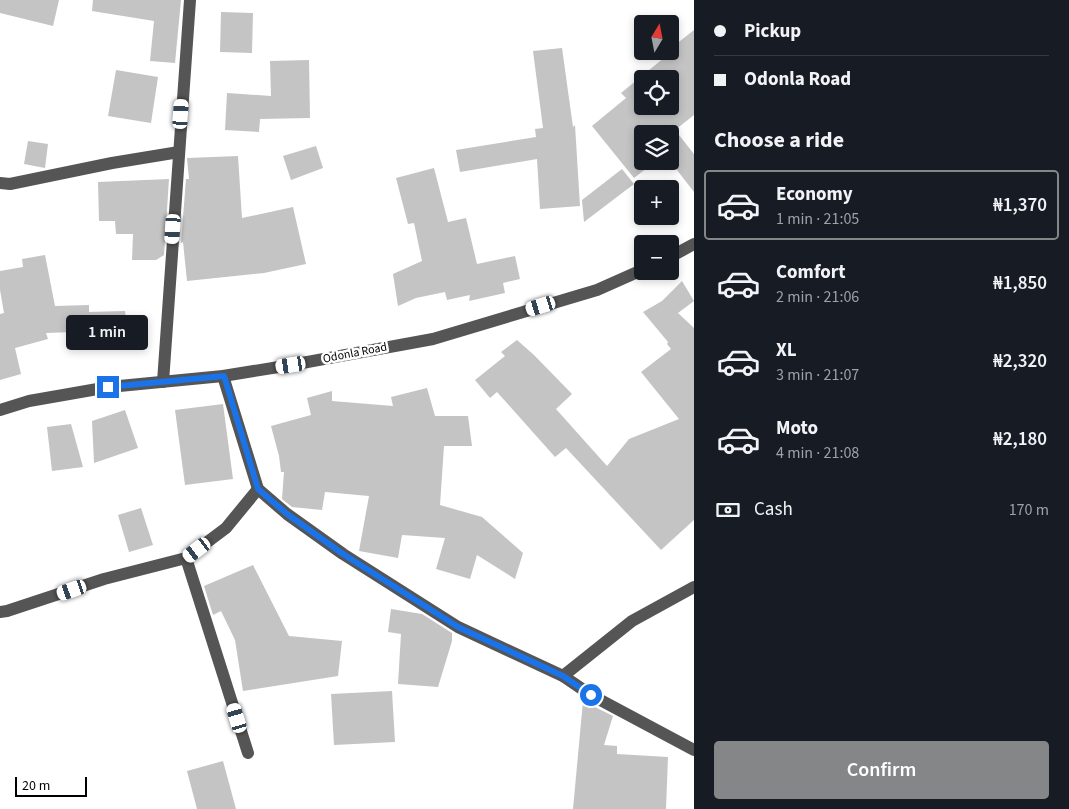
<!DOCTYPE html>
<html lang="en">
<head>
<meta charset="utf-8">
<style>
	body { margin:0; font-family:"Source Sans 3",sans-serif; background:#20242c; color:#f1f3f6; height:100vh; display:flex; flex-direction:column; font-size:19px; white-space:nowrap }
	* { box-sizing:border-box; margin:0 }
	p { font-size:16px; color:#9ea1a6 }
	.icon { flex:none; width:28px; height:28px; fill:none; stroke:currentColor; stroke-width:2; stroke-linecap:round; stroke-linejoin:round }
	.map { position:relative; flex:1; overflow:hidden }
	.details { display:flex; flex-direction:column; background:#171b24; width:375px }
	.details>* { flex:none }
	.banner { display:grid; align-content:center; height:110px; padding:0 20px; background:#171b24 }
	.needle { width:32px; rotate:10deg }
	.fabs { position:absolute; left:634px; top:15px; display:grid; gap:10px }
	.fabs a { display:grid; place-items:center; width:45px; height:45px; border-radius:5px; background:#171b24; box-shadow:0 2px 8px #0003; font-size:25px }
	.scale { position:absolute; left:15px; bottom:12px; width:72px; box-sizing:border-box; padding-left:5px; border:2px solid #000; border-top:0; font-size:14px; line-height:18px; white-space:nowrap; color:#000; -webkit-text-stroke:4px #fff; paint-order:stroke }
	.end { position:absolute; width:22px; height:22px; margin:-11px; border:6px solid #1a73e8; background:#fff; box-shadow:0 0 0 2px #fff }
	.from { border-radius:50% }
	.bubble { position:absolute; height:35px; border-radius:5px; background:#171b24; box-shadow:0 2px 8px #0003; font-size:16px; font-weight:600; line-height:35px; text-align:center }
	.car { position:absolute; width:15px; height:30px; margin:-15px -8px; border-radius:6px; box-shadow:0 0 4px 1px #0007; background:linear-gradient(#fff 24%,#345 0 40%,#fff 0 76%,#345 0 86%,#fff 0) }
	.banner b { display:flex; align-items:center; gap:18px; height:48px; font-size:19px }
	.banner b+b { border-top:1px solid #363941 }
	.banner i { width:12px; height:12px; background:#f1f3f6 }
	ul { padding:0; list-style:none }
	li { display:flex; align-items:center; gap:15px; height:70px; margin:0 10px 8px; padding:0 10px; border:2px solid transparent; border-radius:5px }
	li div { flex:1 }
	li b { display:block; font-size:19px }
	li em { font-style:normal; font-weight:600 }
	li.selected { border-color:#858687 }
	li>.icon { width:45px; height:45px; stroke-width:1.5 }
	h2 { padding:0 20px; font-size:22px; line-height:60px }
	.pay { display:flex; align-items:center; gap:12px; height:55px; padding:0 20px; font-size:19px }
	.pay p { margin-inline-start:auto }
	.action { display:flex; gap:10px; margin-top:auto; padding:10px 20px }
	.action a { flex:1; height:58px; border-radius:5px; background:#858687; color:#fff; font-size:20px; font-weight:600; line-height:58px; text-align:center }
	main { display:flex; flex:1; min-height:0 }
	.map>svg:first-child { display:block }
	.building { fill:#c4c4c4; fill-rule:evenodd }
	.lines { fill:none; stroke-linecap:round; stroke-linejoin:round }
	.minor { stroke:#555; stroke-width:12 }
	.route { stroke:#1a73e8; stroke-width:6 }
	.labels { text-anchor:middle; dominant-baseline:central; stroke-width:5; stroke-linejoin:round; paint-order:stroke }
	.street-label { font-size:12px; fill:#000; stroke:#fff }
</style>
</head>
<body>
<main>
<div class="map">
<svg width="694" height="809" viewBox="0 0 694 809">
	<rect width="100%" height="100%" fill="#fff"/>
	<g class="building">
		<path d="M0,0H59L53,26L0,13Z"/>
		<path d="M93,0H181L175,63L150,61L154,21L92,11Z"/>
		<path d="M221,12L253,13L252,53L220,52Z"/>
		<path d="M694,30V115L675,130L694,154V192L670,161V134H642V161H656L634,178L592,126L626,98L621,93L665,57L663,55L670,51V49ZM642,79H670V106H642Z"/>
		<path d="M562,48L573,127L575,125L580,206L540,209L537,159L460,172L456,150L536,137L535,129L543,128L533,51Z"/>
		<path d="M309,60L310,118L260,119L259,132L225,130L227,93L271,96L270,61Z"/>
		<path d="M116,70L158,77L151,123L108,116Z"/>
		<path d="M28,141L48,144L45,168L24,164Z"/>
		<path d="M316,146L323,168L291,180L283,156Z"/>
		<path d="M238,156L242,218L293,207L306,264L264,273L187,281L183,242L181,243L186,179H189L187,158Z"/>
		<path d="M434,168L448,222L466,218L477,264L515,256L520,279L503,283L505,293L469,301L470,295L447,300L445,292L416,298L398,306L393,274L422,261L414,223L408,224L396,178Z"/>
		<path d="M622,169L634,184L584,222L582,200Z"/>
		<path d="M169,179L164,255L156,260H132L133,234H116L115,221H99L98,182Z"/>
		<path d="M45,255L55,306L89,305V312L125,311L126,318L109,323L110,337H87V329L74,332L46,333L48,339L15,348L21,374L0,380V314L4,313L0,290V271L23,267L22,259Z"/>
		<path d="M682,281L694,301L678,313L694,328V520L661,550L566,448L555,457L497,392L490,398L475,380L505,356L501,352L517,340L534,355L572,394L556,409L607,466L629,439L679,419L641,372L671,349L667,344L668,342L643,312L662,301Z"/>
		<path d="M427,388L435,416H468L472,446H444L440,505L482,517L523,553L515,579L477,555L470,579L436,569L445,538L402,535L398,558L359,551L369,496L325,492L322,510L292,507L282,499L284,472H281L279,456L271,426L311,415L307,398L332,391V401L393,406L391,397Z"/>
		<path d="M223,404L233,479L185,485L175,410Z"/>
		<path d="M125,410L138,448L94,463L92,421Z"/>
		<path d="M71,424L83,467L52,471L47,427Z"/>
		<path d="M141,508L153,545L129,552L118,515Z"/>
		<path d="M253,565L289,636L342,641L338,676L243,691L235,640L221,611L213,615L204,586Z"/>
		<path d="M391,609L422,614L452,633V641L438,687L398,684L401,634L388,632Z"/>
		<path d="M392,691L395,742L334,745L331,694Z"/>
		<path d="M583,701L613,716L604,745L617,746V754L668,757L666,809H573Z"/>
		<path d="M223,761L236,809H197L187,771Z"/>
	</g>
	<g class="lines">
		<g class="minor">
			<path d="M0,183L10,184L112,163L179,152"/>
			<path d="M670,257L694,244"/>
			<path d="M223,376L258,489L287,514L343,554L458,627L563,676L591,695L694,750"/>
			<path d="M163,382L190,0"/>
			<path d="M0,410L29,401L109,387L223,376L291,365L433,339L597,290L642,270"/>
			<path d="M0,612L7,611L104,579L186,558"/>
			<path d="M563,676L632,621L694,587"/>
			<path d="M248,753L186,558L226,528L258,489"/>
		</g>
	</g>
	<g class="lines">
		<path class="route" d="M108,387L224,376L258,489L287,514L343,554L458,627L563,676L591,695"/>
	</g>
	<g class="labels">
		<g class="street-label">
			<text transform="translate(355 353) rotate(-11)">Odonla Road</text>
		</g>
	</g>
</svg>
<div class="fabs">
<a><svg class="needle" viewBox="-14 -14 28 28"><path d="M0-13l5 13h-10z" fill="#e53935"/><path d="M0 13l5-13h-10z" fill="#9ea1a6"/></svg></a>
<a><svg class="icon" aria-label="locate" viewBox="0 0 24 24"><circle cx="12" cy="12" r="6"/><path d="M12 2v4M12 18v4M2 12h4M18 12h4"/></svg></a>
<a><svg class="icon" aria-label="layers" viewBox="0 0 24 24"><path d="M12 4l9 5-9 5-9-5zM3 14l9 5 9-5"/></svg></a>
<a>+</a>
<a>−</a>
</div>
<div class="scale">20 m</div>
<i class="end from" style="left:591px;top:695px"></i>
<i class="end" style="left:108px;top:387px"></i>
<div class="bubble" style="left:66px;top:315px;width:82px">1 min</div>
<i class="car" style="left:181px;top:114px;rotate:4deg"></i>
<i class="car" style="left:173px;top:229px;rotate:184deg"></i>
<i class="car" style="left:541px;top:306px;rotate:253deg"></i>
<i class="car" style="left:291px;top:365px;rotate:261deg"></i>
<i class="car" style="left:197px;top:550px;rotate:233deg"></i>
<i class="car" style="left:72px;top:590px;rotate:251deg"></i>
<i class="car" style="left:237px;top:718px;rotate:343deg"></i>
</div>
<section class="details">
<div class="banner">
<b><i class="from"></i>Pickup</b>
<b><i></i>Odonla Road</b>
</div>
<h2>Choose a ride</h2>
<ul>
<li class="selected"><svg class="icon" aria-label="car" viewBox="0 0 24 24"><path d="M5 17H2v-5l4-1 3-4h7l3 4 3 1v5h-3M9 17h6M6 11h13"/><circle cx="7" cy="17" r="2"/><circle cx="17" cy="17" r="2"/></svg><div><b>Economy</b><p>1 min · 21:05</p></div><em>₦1,370</em></li>
<li><svg class="icon" aria-label="car" viewBox="0 0 24 24"><path d="M5 17H2v-5l4-1 3-4h7l3 4 3 1v5h-3M9 17h6M6 11h13"/><circle cx="7" cy="17" r="2"/><circle cx="17" cy="17" r="2"/></svg><div><b>Comfort</b><p>2 min · 21:06</p></div><em>₦1,850</em></li>
<li><svg class="icon" aria-label="car" viewBox="0 0 24 24"><path d="M5 17H2v-5l4-1 3-4h7l3 4 3 1v5h-3M9 17h6M6 11h13"/><circle cx="7" cy="17" r="2"/><circle cx="17" cy="17" r="2"/></svg><div><b>XL</b><p>3 min · 21:07</p></div><em>₦2,320</em></li>
<li><svg class="icon" aria-label="car" viewBox="0 0 24 24"><path d="M5 17H2v-5l4-1 3-4h7l3 4 3 1v5h-3M9 17h6M6 11h13"/><circle cx="7" cy="17" r="2"/><circle cx="17" cy="17" r="2"/></svg><div><b>Moto</b><p>4 min · 21:08</p></div><em>₦2,180</em></li>
</ul>
<div class="pay"><svg class="icon" aria-label="cash" viewBox="0 0 24 24"><path d="M3 7h18v10H3z"/><circle cx="12" cy="12" r="2"/></svg>Cash<p>170 m</p></div>
<div class="action"><a>Confirm</a></div>
</section>
</main>
</body>
</html>
